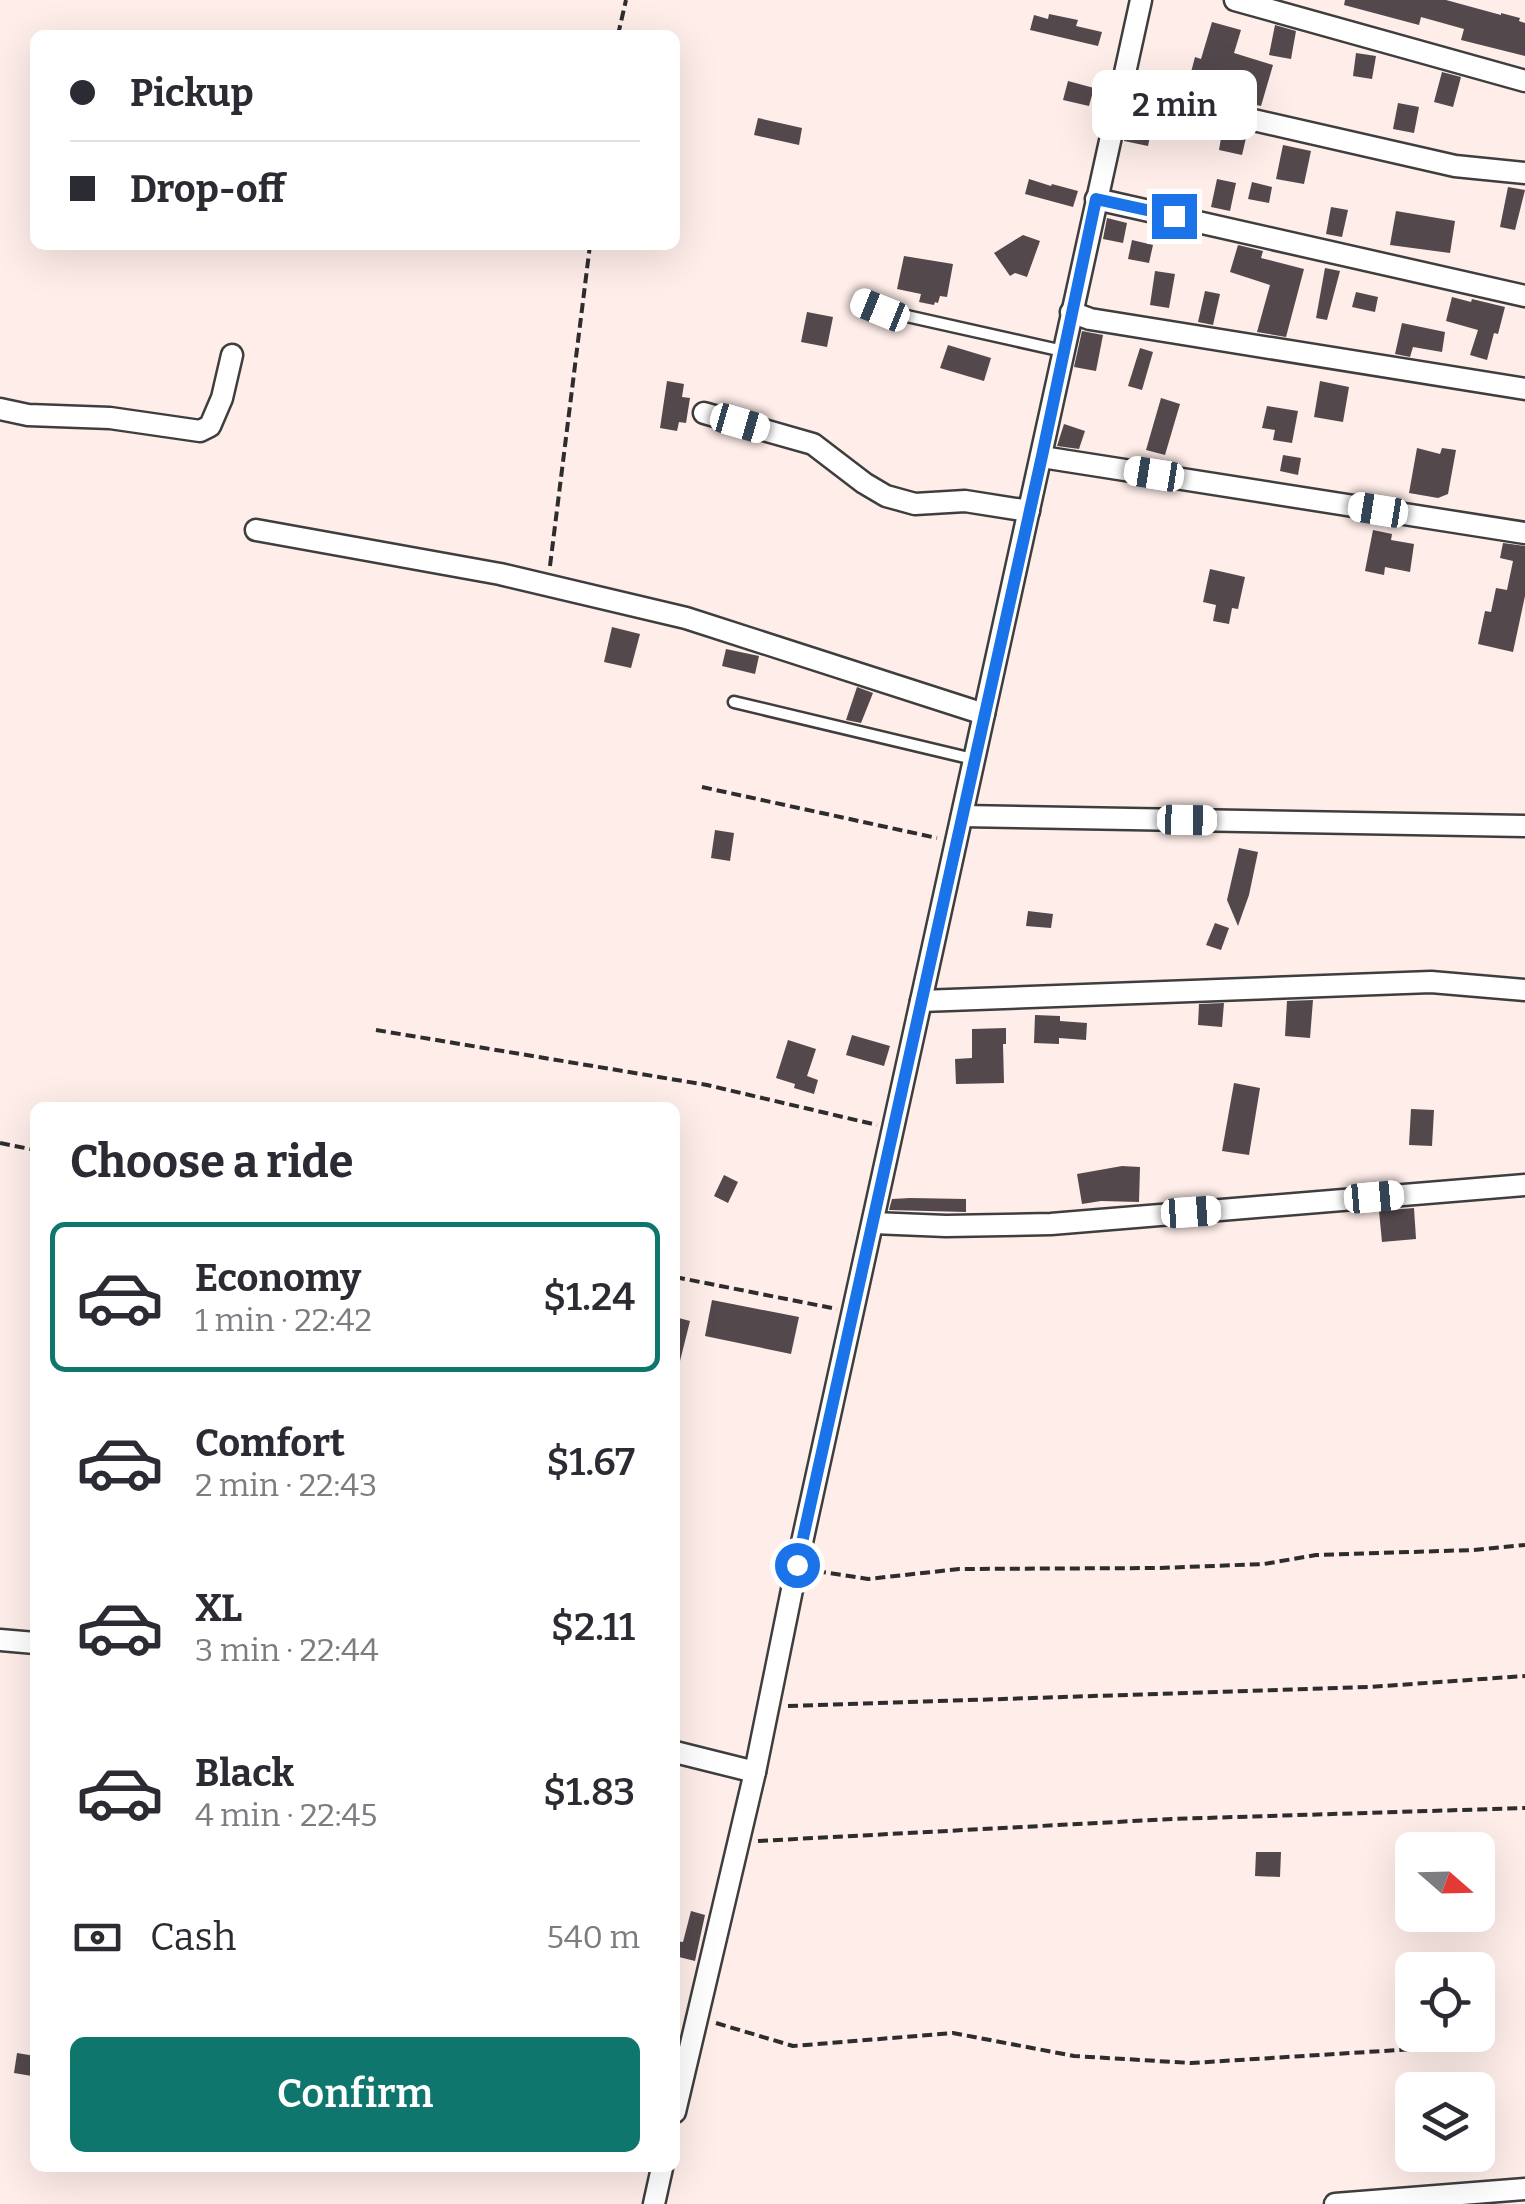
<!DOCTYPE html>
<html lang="en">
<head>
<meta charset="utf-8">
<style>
	body { margin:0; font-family:Bitter,serif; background:#f2f2f3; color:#2b2b33; height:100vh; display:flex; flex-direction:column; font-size:38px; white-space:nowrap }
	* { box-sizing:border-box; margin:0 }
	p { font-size:32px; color:#7c7c81 }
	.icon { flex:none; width:55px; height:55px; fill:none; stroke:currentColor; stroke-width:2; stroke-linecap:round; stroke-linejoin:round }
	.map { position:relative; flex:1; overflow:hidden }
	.panel { position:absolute; left:30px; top:1102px; width:650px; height:1070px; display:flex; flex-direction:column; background:#fff; border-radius:15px; box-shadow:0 10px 40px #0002 }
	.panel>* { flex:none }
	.top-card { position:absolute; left:30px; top:30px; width:650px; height:220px; border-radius:15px; box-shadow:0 10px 40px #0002; display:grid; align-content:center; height:220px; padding:0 40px; background:#fff }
	.needle { width:65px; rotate:110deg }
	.tools { position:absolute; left:1395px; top:1832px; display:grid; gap:20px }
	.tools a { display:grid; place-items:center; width:100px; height:100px; border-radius:15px; background:#fff; box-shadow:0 10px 40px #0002; font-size:50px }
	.end { position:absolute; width:45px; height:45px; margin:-22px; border:12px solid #1a73e8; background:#fff; box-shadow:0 0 0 5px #fff }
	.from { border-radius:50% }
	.bubble { position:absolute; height:70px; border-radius:15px; background:#fff; box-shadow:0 10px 40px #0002; font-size:32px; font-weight:600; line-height:70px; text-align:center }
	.car { position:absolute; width:30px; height:60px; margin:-30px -15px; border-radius:12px; box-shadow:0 0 8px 2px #0007; background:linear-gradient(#fff 24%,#345 0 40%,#fff 0 76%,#345 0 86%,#fff 0) }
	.top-card b { display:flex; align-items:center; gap:35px; height:95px; font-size:38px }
	.top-card b+b { border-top:2px solid #e1e1e2 }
	.top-card i { width:25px; height:25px; background:#2b2b33 }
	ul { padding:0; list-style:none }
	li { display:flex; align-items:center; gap:30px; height:150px; margin:0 20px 15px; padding:0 20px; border:5px solid transparent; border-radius:15px }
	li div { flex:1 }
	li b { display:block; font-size:38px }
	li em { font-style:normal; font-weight:600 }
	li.current { border-color:#0f766e }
	li>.icon { width:90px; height:90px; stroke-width:1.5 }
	h2 { padding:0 40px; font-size:45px; line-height:120px }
	.pay { display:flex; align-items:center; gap:25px; height:110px; padding:0 40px; font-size:38px }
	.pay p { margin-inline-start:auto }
	.button { display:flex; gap:20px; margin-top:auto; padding:20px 40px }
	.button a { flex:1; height:115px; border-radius:15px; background:#0f766e; color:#fff; font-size:40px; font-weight:600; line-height:115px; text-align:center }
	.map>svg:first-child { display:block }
	.building { fill:#53484b }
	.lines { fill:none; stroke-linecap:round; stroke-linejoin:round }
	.service-casing { stroke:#3e3e3e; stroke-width:15 }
	.minor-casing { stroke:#3e3e3e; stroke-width:25 }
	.path { stroke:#2d2d2d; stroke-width:4; stroke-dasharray:10 5; stroke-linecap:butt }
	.service { stroke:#fff; stroke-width:10 }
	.minor { stroke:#fff; stroke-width:20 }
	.route { stroke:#1a73e8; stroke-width:12 }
</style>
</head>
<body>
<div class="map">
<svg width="1525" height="2204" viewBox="0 0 1525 2204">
	<rect width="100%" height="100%" fill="#feede9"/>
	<g class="building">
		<path d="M1345,0H1446L1501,15V13L1520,18L1519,21L1525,23V56L1461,40L1464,29L1421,17L1419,25L1344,5Z"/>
		<path d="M1049,14L1078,20L1076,26L1102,32L1098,46L1030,30L1034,15L1048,19Z"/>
		<path d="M1212,22L1241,30L1234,53L1273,65L1261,106L1186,91L1195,57L1201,59Z"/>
		<path d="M1275,25L1296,31L1291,59L1269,55Z"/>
		<path d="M1356,53L1376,56L1372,79L1353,76Z"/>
		<path d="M1442,72L1461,77L1453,107L1434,102Z"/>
		<path d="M1068,81L1094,88L1089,106L1063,100Z"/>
		<path d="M1398,103L1419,107L1414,133L1393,129Z"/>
		<path d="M1158,112L1180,117L1178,131L1156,126Z"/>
		<path d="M758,118L802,128L799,145L754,135Z"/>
		<path d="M1129,118L1153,122L1148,146L1124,141Z"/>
		<path d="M1222,132L1246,138L1242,155L1219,150Z"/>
		<path d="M1283,145L1311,151L1304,184L1276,179Z"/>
		<path d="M1029,179L1051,186L1052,184L1078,191L1073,207L1025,194Z"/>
		<path d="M1217,179L1236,183L1230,211L1211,207Z"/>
		<path d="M1252,182L1272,187L1269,203L1248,199Z"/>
		<path d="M1508,187L1525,190L1515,230L1500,227Z"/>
		<path d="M1331,207L1348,210L1342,237L1326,234Z"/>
		<path d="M1396,211L1455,221L1450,253L1390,245Z"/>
		<path d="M1107,218L1127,223L1123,243L1103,239Z"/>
		<path d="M1023,235L1040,241L1027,277L1015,273L1010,276L994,253Z"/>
		<path d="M1132,240L1153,245L1149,263L1128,259Z"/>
		<path d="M1238,245L1263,251L1261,258L1304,269L1286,337L1257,332L1270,285L1230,272Z"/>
		<path d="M904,256L953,264L947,297L940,296L938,303L935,302L934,305L919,302L921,294L897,289Z"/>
		<path d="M1325,268L1340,271L1327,320L1316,318Z"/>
		<path d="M1155,271L1175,274L1169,308L1150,305Z"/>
		<path d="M1205,291L1220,294L1213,325L1198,322Z"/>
		<path d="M1356,292L1378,297L1375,312L1352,307Z"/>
		<path d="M1452,297L1471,302L1472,299L1505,307L1498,334L1494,333L1487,360L1470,355L1478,330L1446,321Z"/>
		<path d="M807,312L833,317L827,347L801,342Z"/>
		<path d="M1402,323L1445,332L1442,352L1413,347L1410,357L1395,354Z"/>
		<path d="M1082,331L1103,335L1096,371L1074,367Z"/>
		<path d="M948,345L991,358L984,381L940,368Z"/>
		<path d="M1140,348L1153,352L1142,390L1128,386Z"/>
		<path d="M667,381L684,384L682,397L690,398L686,423L679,422L677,431L660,428Z"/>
		<path d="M1320,381L1349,387L1343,422L1314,417Z"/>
		<path d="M1161,398L1180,404L1165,455L1146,450Z"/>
		<path d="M1267,406L1298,411L1292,443L1273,440L1275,430L1262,428Z"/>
		<path d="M1064,424L1085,431L1079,449L1057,446Z"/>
		<path d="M1417,448L1440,454L1442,448L1456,450L1448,494L1438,498L1409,493Z"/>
		<path d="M1283,455L1301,458L1298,475L1280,471Z"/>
		<path d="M1373,530L1392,534L1391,540L1414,544L1410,572L1385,567L1384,575L1365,571Z"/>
		<path d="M1503,543L1525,546V596L1513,652L1478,644L1485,611L1491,612L1496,588L1507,590L1513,561L1500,558Z"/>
		<path d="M1210,569L1245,577L1238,609L1232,608L1229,624L1213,621L1216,605L1203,602Z"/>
		<path d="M612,627L640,634L631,668L604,662Z"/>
		<path d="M726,649L759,656L755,674L722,666Z"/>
		<path d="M857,687L873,693L861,723L846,720Z"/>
		<path d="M715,830L734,833L730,861L711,858Z"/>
		<path d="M1239,848L1258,852L1249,895L1238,926L1227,900Z"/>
		<path d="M1028,911L1053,914L1051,928L1026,926Z"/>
		<path d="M1215,923L1229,928L1221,950L1206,945Z"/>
		<path d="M1313,1000L1310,1038L1285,1036L1287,1001Z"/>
		<path d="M1224,1003L1222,1027L1198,1025L1199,1004Z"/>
		<path d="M1035,1015L1060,1016V1021L1087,1023L1086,1040L1059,1038V1044L1034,1043Z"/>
		<path d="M1006,1028V1044H1003L1004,1083L956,1084L955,1059L972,1058V1029Z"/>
		<path d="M852,1035L890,1046L884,1066L846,1055Z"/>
		<path d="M788,1040L816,1049L807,1076L818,1080L814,1094L794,1088L795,1084L776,1078Z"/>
		<path d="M1234,1083L1260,1088L1249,1155L1222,1151Z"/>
		<path d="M1411,1109L1434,1110L1432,1146L1409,1145Z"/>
		<path d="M1122,1166L1140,1167L1139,1202L1101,1201L1082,1204L1077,1174Z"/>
		<path d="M724,1175L738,1182L728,1203L714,1196Z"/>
		<path d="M910,1198L966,1199V1212L889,1210L892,1199Z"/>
		<path d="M1414,1208L1416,1239L1382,1242L1379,1211Z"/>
		<path d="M712,1300L799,1317L791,1354L705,1336Z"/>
		<path d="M675,1317L690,1321L680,1361L675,1360Z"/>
		<path d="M1256,1852H1281L1280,1877L1255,1876Z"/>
		<path d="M691,1911L705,1915L695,1961L675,1956V1941L683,1942Z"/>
		<path d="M17,2053L35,2056L32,2076L14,2073Z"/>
	</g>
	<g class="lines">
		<defs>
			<g id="service">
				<path d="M860,303L880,310L1063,351"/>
				<path d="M734,702L973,759"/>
			</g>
			<g id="minor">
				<path d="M1235,0L1525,81"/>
				<path d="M1122,90L1455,166L1525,173"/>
				<path d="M1096,199L1525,296"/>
				<path d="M1071,312L1090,319L1525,389"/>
				<path d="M0,409L28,415L110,418L200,431L210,426L222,398L232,355"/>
				<path d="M704,413L813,444L864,483L886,496L915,504L965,501L1029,511"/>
				<path d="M1042,457L1525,533"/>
				<path d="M256,530L500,574L686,618L984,714"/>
				<path d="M962,816L1525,826"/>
				<path d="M921,1001L1431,982L1525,990"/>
				<path d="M873,1223L946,1226L1051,1224L1525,1185"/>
				<path d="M0,1640L35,1643"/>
				<path d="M675,1752L755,1772"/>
				<path d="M675,2112L755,1772L797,1565L1141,0"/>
				<path d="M654,2204L662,2168"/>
				<path d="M1335,2204L1525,2189"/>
			</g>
		</defs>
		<use href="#service" class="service-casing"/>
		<use href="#minor" class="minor-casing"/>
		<g class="path">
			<path d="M618,35L626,0"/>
			<path d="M550,566L590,245"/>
			<path d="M702,787L937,838"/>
			<path d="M376,1030L707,1085L877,1125"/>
			<path d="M0,1143L35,1150"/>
			<path d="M675,1277L837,1309"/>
			<path d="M816,1571L868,1579L959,1569L1160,1568L1264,1564L1316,1555L1473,1550L1525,1545"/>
			<path d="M788,1706L1369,1687L1525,1676"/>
			<path d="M758,1841L1172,1819L1525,1808"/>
			<path d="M716,2023L793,2046L953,2033L1074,2056L1191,2063L1415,2049"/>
		</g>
		<use href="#service" class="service"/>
		<use href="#minor" class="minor"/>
	</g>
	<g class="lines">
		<path class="route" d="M797,1565L1042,456L1096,199L1174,216"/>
	</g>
</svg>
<div class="tools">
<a><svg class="needle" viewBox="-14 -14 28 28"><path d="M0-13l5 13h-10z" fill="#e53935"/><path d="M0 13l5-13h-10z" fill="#7c7c81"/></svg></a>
<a><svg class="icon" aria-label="locate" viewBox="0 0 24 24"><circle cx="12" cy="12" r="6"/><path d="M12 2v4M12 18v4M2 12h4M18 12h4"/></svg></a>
<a><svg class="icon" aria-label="layers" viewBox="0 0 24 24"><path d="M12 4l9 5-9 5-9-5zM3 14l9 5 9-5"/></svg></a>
</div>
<i class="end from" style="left:797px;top:1565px"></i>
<i class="end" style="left:1174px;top:216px"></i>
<div class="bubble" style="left:1092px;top:70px;width:165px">2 min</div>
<i class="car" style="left:880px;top:310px;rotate:292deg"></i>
<i class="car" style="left:740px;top:423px;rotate:106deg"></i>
<i class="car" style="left:1154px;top:474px;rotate:279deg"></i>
<i class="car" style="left:1378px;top:510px;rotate:279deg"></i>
<i class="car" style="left:1187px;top:820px;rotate:91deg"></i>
<i class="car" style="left:1374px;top:1197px;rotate:85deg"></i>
<i class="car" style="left:1191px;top:1212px;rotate:86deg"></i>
<div class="top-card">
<b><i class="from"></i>Pickup</b>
<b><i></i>Drop-off</b>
</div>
<section class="panel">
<h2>Choose a ride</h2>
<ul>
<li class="current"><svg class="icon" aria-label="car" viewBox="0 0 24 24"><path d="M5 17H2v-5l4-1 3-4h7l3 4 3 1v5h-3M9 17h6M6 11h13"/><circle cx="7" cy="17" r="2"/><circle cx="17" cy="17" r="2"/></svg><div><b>Economy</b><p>1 min · 22:42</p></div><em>$1.24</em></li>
<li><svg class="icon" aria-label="car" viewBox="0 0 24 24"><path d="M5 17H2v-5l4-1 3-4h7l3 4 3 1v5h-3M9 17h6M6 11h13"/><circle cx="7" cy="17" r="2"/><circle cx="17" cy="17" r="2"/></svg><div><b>Comfort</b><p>2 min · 22:43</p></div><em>$1.67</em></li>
<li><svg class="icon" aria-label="car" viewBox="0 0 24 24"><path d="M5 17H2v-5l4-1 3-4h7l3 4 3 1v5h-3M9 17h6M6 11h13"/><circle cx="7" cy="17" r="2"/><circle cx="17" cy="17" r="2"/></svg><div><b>XL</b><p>3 min · 22:44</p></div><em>$2.11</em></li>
<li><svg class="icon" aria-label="car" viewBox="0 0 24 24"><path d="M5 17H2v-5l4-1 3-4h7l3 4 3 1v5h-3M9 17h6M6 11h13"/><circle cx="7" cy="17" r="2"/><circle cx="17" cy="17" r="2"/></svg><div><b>Black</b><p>4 min · 22:45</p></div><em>$1.83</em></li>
</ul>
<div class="pay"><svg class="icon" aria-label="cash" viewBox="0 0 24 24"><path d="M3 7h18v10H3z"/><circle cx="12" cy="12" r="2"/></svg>Cash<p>540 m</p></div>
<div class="button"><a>Confirm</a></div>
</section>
</div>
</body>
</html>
